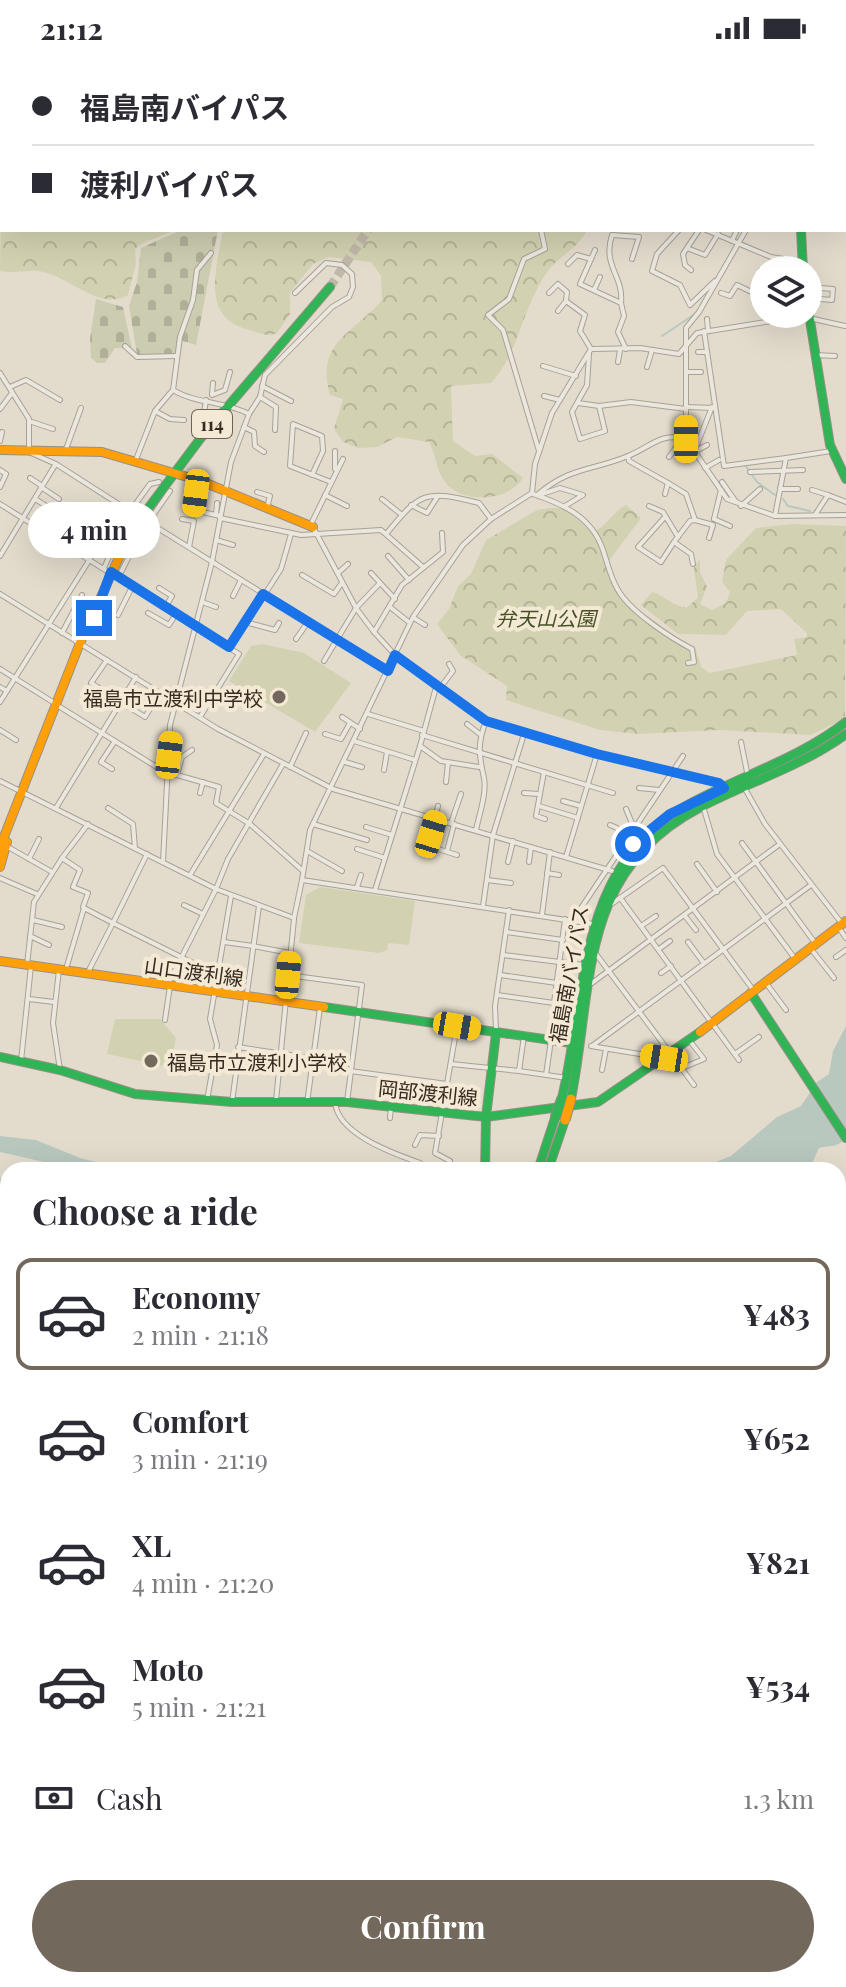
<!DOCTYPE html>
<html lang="en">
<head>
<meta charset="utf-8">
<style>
	body { margin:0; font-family:"Playfair Display","Noto Sans JP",serif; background:#f2f2f3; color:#2b2b33; height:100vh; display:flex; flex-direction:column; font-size:30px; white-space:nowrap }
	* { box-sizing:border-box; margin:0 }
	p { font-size:26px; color:#7c7c81 }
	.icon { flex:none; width:44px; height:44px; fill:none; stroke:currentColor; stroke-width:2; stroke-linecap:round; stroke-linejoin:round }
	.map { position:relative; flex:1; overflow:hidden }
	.details { position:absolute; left:0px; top:1106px; width:846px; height:826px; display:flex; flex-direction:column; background:#fff; border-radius:24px 24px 0 0; box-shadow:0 8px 32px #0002 }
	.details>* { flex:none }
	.hud { position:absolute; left:0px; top:0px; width:846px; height:176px; box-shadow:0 8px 32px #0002; display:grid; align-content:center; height:176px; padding:0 32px; background:#fff }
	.fabs { position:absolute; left:750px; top:200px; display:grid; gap:16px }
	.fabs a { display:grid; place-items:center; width:72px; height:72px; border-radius:50%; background:#fff; box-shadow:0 8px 32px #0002; font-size:40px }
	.end { position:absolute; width:36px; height:36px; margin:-18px; border:10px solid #1a73e8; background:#fff; box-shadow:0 0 0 4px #fff }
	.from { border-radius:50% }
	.bubble { position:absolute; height:56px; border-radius:28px; background:#fff; box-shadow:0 8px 32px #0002; font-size:26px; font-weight:700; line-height:56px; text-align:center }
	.car { position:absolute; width:24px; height:48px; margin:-24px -12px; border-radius:10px; box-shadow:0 0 6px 2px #0007; background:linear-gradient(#f5c518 24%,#345 0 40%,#f5c518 0 76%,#345 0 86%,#f5c518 0) }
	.hud b { display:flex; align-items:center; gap:28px; height:76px; font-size:30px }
	.hud b+b { border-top:2px solid #e1e1e2 }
	.hud i { width:20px; height:20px; background:#2b2b33 }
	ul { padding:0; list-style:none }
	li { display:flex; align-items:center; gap:24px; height:112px; margin:0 16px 12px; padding:0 16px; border:4px solid transparent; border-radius:16px }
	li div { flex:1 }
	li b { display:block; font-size:30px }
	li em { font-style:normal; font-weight:700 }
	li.on { border-color:#73685c }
	li>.icon { width:72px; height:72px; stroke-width:1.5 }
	h2 { padding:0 32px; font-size:36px; line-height:96px }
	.pay { display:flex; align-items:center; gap:20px; height:88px; padding:0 32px; font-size:30px }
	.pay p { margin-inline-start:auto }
	.primary-button { display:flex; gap:16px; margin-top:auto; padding:16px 32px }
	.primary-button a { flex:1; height:92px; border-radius:48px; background:#73685c; color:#fff; font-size:32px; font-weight:700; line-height:92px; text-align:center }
	.status { display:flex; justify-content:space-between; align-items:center; height:56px; padding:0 40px; background:#fff; direction:ltr }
	.status svg { height:22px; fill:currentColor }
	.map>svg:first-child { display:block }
	.forest { fill:url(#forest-crowns) }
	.cemetery { fill:url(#cemetery-stones) }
	.pitch { fill:#d2d1b1 }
	.water { fill:#b8c8be }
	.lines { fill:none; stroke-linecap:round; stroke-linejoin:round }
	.stream { stroke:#b8c8be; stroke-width:2 }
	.highway-tunnel { stroke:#c0b8aa; stroke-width:9; stroke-dasharray:9 4.5; stroke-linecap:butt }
	.street-casing { stroke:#a8a196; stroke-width:6 }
	.fast-casing { stroke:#979086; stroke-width:10 }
	.slow-casing { stroke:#979086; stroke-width:10 }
	.jam-casing { stroke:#979086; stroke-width:10 }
	.street { stroke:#ebe7df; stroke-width:4 }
	.fast { stroke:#30b455; stroke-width:8 }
	.slow { stroke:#ff9f0a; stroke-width:8 }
	.jam { stroke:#e5322d; stroke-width:8 }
	.fast-bridge-casing { stroke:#8e877d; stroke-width:11; stroke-linecap:butt }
	.slow-bridge-casing { stroke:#8e877d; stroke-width:11; stroke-linecap:butt }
	.fast-bridge { stroke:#30b455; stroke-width:9 }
	.slow-bridge { stroke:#ff9f0a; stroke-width:9 }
	.route { stroke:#1a73e8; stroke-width:10 }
	.poi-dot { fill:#73685c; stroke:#f3e9d4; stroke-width:3 }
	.labels { text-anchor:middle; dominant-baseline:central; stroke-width:8; stroke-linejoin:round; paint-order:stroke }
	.shield { fill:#f3e9d4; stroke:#6f6355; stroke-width:2 }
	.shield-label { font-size:18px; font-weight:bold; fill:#36291f }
	.park-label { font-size:20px; font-style:italic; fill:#475127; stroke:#f3e9d4 }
	.poi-label { font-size:20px; fill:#36291f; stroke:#f3e9d4; text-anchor:end }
	.street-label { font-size:20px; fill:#36291f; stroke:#f3e9d4 }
</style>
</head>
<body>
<div class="status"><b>21:12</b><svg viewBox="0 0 49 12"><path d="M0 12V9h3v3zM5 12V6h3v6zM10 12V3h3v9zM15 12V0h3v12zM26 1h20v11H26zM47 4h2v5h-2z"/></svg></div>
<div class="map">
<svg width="846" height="1931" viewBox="0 0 846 1931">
	<defs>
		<pattern id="forest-crowns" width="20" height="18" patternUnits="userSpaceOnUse" patternTransform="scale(2)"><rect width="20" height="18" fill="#d2d1b1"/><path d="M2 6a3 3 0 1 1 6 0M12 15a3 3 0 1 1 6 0" fill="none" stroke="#b5b398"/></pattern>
		<pattern id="cemetery-stones" width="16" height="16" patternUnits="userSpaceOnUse" patternTransform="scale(2)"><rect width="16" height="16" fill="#ccccb0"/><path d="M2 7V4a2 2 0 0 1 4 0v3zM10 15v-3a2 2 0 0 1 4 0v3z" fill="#b0af97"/></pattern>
	</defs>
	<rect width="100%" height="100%" fill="#e3dccd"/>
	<g class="forest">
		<path d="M0,0H568L2,2L0,26Z"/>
		<path d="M2,89V174H176L143,187L135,193L136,208L128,239C99,256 69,219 38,215C26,214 14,218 0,215Z"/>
		<path d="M223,174H587C579,191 564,197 552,210C522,246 521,295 491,327L451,330L453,385L475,400L492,398L523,422C509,445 462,449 445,426C436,415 436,398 429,386L397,381L377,391L358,392L343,386L334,373L343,343L330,339C315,286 352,279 382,244L381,220L371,206L329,201L313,208L290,237V258L277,277C266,282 257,276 246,273C200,260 217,210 223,174Z"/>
		<path d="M626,449L641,462L608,506C621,544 637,552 668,575C677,581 683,590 695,590L701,611L710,617L797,599L794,583L807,581V577L781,553L747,555L726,579L678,578L641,549L652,536C665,540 671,549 686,552L698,542L694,512L700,503V516L707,531L700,548L712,554L726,547L730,536L722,526L726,504L756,472L792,468L846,470L845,662L811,679L719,674L638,678L600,674L506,644L507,630L460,599L437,568L449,553L458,530L471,518L486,484L537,454L549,452H565L592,476C608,470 612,456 626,449Z"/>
	</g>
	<g class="cemetery">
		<path d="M181,174H218L196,289L179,284L175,298H137L129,250L137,226L141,192Z"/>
		<path d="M96,243L123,251L132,293L115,292L105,307H97L91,302L90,283Z"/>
	</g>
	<g class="pitch">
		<path d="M262,588L304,597L351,627L315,676L229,625L251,590Z"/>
		<path d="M320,831L415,845L409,889L388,887L387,894L379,897L299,887L306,839Z"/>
		<path d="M115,963H160L176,982L169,1011L107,998Z"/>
		<path d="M8,1461V1586L0,1582V1465Z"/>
	</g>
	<g class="water">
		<path d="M846,970V1082C837,1092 831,1089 819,1092L809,1114H695L731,1100L777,1061L801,1050L817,1026L829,1018L833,995Z"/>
		<path d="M0,1080L36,1084L80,1102L130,1114H79L0,1096Z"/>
		<path d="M0,1122L8,1125V1185L0,1183Z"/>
	</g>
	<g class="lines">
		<g class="stream">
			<path d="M662,280L695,258"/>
			<path d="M745,409L757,426L775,439"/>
			<path d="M783,443L788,450L810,455"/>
		</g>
		<g class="highway-tunnel">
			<path d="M490,2L491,0"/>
			<path d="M330,231L368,174"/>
		</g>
		<defs>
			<g id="street">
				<path d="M661,0L662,2"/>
				<path d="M693,0L695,2"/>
				<path d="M814,0V2"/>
				<path d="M565,2V0"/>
				<path d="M756,2V0"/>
				<path d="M679,174L657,198L652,215L680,229L690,249L715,225"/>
				<path d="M706,174L771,201L802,206"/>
				<path d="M746,174L699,256L686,272V383L727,443L775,460L846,459"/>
				<path d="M732,185L737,174"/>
				<path d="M687,192L705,199L718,178"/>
				<path d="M595,194L580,228L621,247L624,260L618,276L626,293"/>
				<path d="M211,197L197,214L193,244L180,281L173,334C196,348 225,345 249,358"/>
				<path d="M568,208L577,199L591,203"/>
				<path d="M691,214L685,209L683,198L699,174"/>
				<path d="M761,214L764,215"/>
				<path d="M808,231L833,233L832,244L808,242"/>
				<path d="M594,234L600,221"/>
				<path d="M549,237L558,228L567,236L566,245"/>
				<path d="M721,237L730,240L737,229L764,242"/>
				<path d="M621,247C624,220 602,210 612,179L639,181L632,203"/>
				<path d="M558,255L566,245L585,259L580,275L591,293"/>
				<path d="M809,262L845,270"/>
				<path d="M707,263L708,274"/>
				<path d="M704,275L724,410L786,402"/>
				<path d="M125,290L137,301L177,300"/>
				<path d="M698,296H707"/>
				<path d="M589,298L587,329L572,356L580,383L605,375L599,350"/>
				<path d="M815,299L835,300"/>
				<path d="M618,306L620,294"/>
				<path d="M543,310L576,320"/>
				<path d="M647,311L652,294"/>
				<path d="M686,316H701"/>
				<path d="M0,317L29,363V396L56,408L131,456"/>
				<path d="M262,330L291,345"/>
				<path d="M10,331L26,324L60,344"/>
				<path d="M212,338L213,327"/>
				<path d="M212,339L225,334L230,316"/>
				<path d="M544,340L560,344"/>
				<path d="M260,341L276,351L275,374"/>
				<path d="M578,347L599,350L631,346L686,353"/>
				<path d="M686,351L714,352"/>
				<path d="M0,353L12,337"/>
				<path d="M155,355L170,363L184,364"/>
				<path d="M32,366L53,373"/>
				<path d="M244,371L254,376L255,390L264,396"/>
				<path d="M201,377L206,344"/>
				<path d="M0,385L2,376"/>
				<path d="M66,393L81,352"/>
				<path d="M335,395V413"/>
				<path d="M539,395L503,274L488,259L509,243L524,203L545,193L541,174"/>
				<path d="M696,395L707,389"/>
				<path d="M694,396L712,351"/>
				<path d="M628,400L629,405L668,427L665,438"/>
				<path d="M669,401L683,382"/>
				<path d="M135,406L155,355L172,335"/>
				<path d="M705,412L719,404"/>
				<path d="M0,414L6,418L0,431"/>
				<path d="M750,416L803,414"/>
				<path d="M312,419L323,395L322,380L293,368L290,410L331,426"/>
				<path d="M30,422L42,430"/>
				<path d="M722,426L736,446"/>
				<path d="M668,427L686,438L695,464L713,469L709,482"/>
				<path d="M41,431L59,443"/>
				<path d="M780,433H798"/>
				<path d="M812,434L828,439"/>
				<path d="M257,436L270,440L267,452"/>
				<path d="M196,437L194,454L220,460"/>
				<path d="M533,438C563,448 592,461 603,494C608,509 612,527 622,540C636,559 671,582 692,593L694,606L688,607"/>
				<path d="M542,438L560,432L583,439L565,450"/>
				<path d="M325,439L347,450"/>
				<path d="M537,439C571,410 592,415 628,400C651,391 660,376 686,383"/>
				<path d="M35,443L61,459"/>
				<path d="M382,443L402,459"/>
				<path d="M0,448L239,598L200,661"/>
				<path d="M411,449L427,457L438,440"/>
				<path d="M649,450L663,456L678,481"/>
				<path d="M741,450L760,433"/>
				<path d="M83,458L118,480"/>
				<path d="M216,459L217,447"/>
				<path d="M815,459L828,439L846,446"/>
				<path d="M775,460L786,402L831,395"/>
				<path d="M220,462L301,479L381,474L423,511"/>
				<path d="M664,462L638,491L661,506L674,486"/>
				<path d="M182,463L194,465L189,491"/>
				<path d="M714,463L721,434"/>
				<path d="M714,463L730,470"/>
				<path d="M148,466L388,615"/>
				<path d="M310,470L343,403"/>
				<path d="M313,471L356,552L374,576L395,599L482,663L597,698L719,727L723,731"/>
				<path d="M387,477C421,435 426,434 479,447L491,463"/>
				<path d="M216,484L233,489"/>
				<path d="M0,500L55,409"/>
				<path d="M388,500L409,524"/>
				<path d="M693,508L691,498L674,486L690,465L695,464"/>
				<path d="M104,512L129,457L150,428L159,426"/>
				<path d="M338,517L348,508"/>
				<path d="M371,517L395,543"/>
				<path d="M302,519L334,538L341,528"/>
				<path d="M118,522L142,475L170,435"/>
				<path d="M159,532L172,540L165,552"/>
				<path d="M0,538L218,673L333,733L612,815"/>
				<path d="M265,538L281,513L291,478"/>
				<path d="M233,540L241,524"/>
				<path d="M202,546L216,551"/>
				<path d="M390,551L410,567"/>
				<path d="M148,557L169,569L176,558"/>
				<path d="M118,559L132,531"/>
				<path d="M414,562L425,569"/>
				<path d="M245,566L275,574L279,567"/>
				<path d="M49,568L90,503"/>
				<path d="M374,576L402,529L443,496L442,477"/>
				<path d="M62,577L82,539"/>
				<path d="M296,583L308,566"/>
				<path d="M229,591L263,538"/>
				<path d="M107,604L91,627L145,661L160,637"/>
				<path d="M324,605L356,552L380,527"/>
				<path d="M0,613L56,648"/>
				<path d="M0,631L7,635"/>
				<path d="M436,631L420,690L441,705L479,711"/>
				<path d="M440,632L453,615L449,608"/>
				<path d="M0,646L49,568"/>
				<path d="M60,651L163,715L219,731L216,747L250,768L303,815"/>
				<path d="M368,658L424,675"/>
				<path d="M342,661L360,673"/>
				<path d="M467,668L481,679"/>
				<path d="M0,674L16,684"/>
				<path d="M325,678L341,683L350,667"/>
				<path d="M422,679L613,737"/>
				<path d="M354,685L415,704"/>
				<path d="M741,686L748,721"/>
				<path d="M345,706L362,711"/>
				<path d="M283,708L228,803L216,833L294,862L302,824"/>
				<path d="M290,711L306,677"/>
				<path d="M112,713L101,706L115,685"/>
				<path d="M384,714L387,696"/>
				<path d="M544,716L536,760L545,763"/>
				<path d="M177,719L182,701L192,694"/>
				<path d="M0,725L216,833L167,930"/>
				<path d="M446,726L448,707"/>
				<path d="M744,731L765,768L843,869"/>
				<path d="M639,732L659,734"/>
				<path d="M200,737L203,726"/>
				<path d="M524,737L539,738"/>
				<path d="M563,745L581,750"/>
				<path d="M539,750L578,762"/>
				<path d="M703,750L717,798L796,904"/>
				<path d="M56,752L136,621"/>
				<path d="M108,752L133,768L135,792"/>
				<path d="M626,753L634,772"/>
				<path d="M435,762L438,750"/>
				<path d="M451,767L461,738"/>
				<path d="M313,768L367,784"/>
				<path d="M610,769L617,772L625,787"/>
				<path d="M366,771L392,779"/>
				<path d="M476,774C479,759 487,737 484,722C479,700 477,687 486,665"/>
				<path d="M431,778L436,762"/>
				<path d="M742,787L815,887"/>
				<path d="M8,791L52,816"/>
				<path d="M357,793L385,802"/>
				<path d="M438,793L457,799"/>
				<path d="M307,795L342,815"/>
				<path d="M447,795L454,768"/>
				<path d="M147,798L113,867L217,919"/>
				<path d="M566,801L597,698"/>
				<path d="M29,803L39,783"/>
				<path d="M163,806L170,669L212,506L231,406L249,358L260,341L265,319L332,251L349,241L353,231L352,218L342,209L326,207L295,237"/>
				<path d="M508,806L513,785"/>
				<path d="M529,806L531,791"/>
				<path d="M697,808L717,836"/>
				<path d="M547,817L559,819"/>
				<path d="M190,819L264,698"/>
				<path d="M0,822L37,838"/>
				<path d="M487,824L511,827"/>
				<path d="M357,831L361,819"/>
				<path d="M375,834L420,690"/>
				<path d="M621,843L739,1004"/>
				<path d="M184,849L203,858"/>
				<path d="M483,850L493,779L524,678"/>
				<path d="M83,851L88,837L73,831L80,814L62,802L88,768"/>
				<path d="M607,851L663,812L754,935"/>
				<path d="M542,859L550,796"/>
				<path d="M685,860L696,874"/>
				<path d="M565,863L554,947L578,950"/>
				<path d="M33,864L62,871"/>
				<path d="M573,864L683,700"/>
				<path d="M593,868L302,824L310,774L413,561L463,489L491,463L532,437L535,408L552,357L591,293L640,292L679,298L697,277L809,259"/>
				<path d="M641,870L656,860"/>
				<path d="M839,872L846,882"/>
				<path d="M506,876L563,884"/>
				<path d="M30,880L49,889"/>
				<path d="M224,886L253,890"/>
				<path d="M688,886L703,906"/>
				<path d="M253,890L290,897"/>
				<path d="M659,893L670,885"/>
				<path d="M811,893L834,922"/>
				<path d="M596,898L694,1029"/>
				<path d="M503,899L584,909"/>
				<path d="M836,901L846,894"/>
				<path d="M27,909L34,846L62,802"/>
				<path d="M66,913L84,852L113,867L87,918"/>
				<path d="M59,914L53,967L60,1014"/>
				<path d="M661,917L671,910"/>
				<path d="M288,919L362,929L347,1046"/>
				<path d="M500,919L557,927"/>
				<path d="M592,927L780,788"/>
				<path d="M766,927L786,954"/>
				<path d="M497,939L554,947"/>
				<path d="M29,943L54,946"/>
				<path d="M165,964L170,930"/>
				<path d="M496,975L495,950L509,854"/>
				<path d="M591,990L664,1002"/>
				<path d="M592,990L811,829"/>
				<path d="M238,991L350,1008"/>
				<path d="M735,998L759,981"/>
				<path d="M21,1005L31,910"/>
				<path d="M451,1008L519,1015L524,980"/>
				<path d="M682,1012L704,1003L689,984"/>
				<path d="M602,1014L606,993"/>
				<path d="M259,1015L261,995"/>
				<path d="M350,1015L447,1028"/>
				<path d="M519,1015L567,1022"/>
				<path d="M546,1019L551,984"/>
				<path d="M207,1044L217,989L210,963L231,840"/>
				<path d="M276,1045L294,863"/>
				<path d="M335,1045C336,1078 395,1098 420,1107"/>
				<path d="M232,1046L259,850"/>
				<path d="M307,1047L320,952"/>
				<path d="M390,1062L391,1050"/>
				<path d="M415,1089L420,1079L439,1080"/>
				<path d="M450,1105L435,1097L457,970"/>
				<path d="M838,1246L846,1218"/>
				<path d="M0,1252L8,1253"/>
				<path d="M838,1263L846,1266"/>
				<path d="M0,1305L8,1303"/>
				<path d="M0,1332L3,1345"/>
				<path d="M0,1345L8,1343"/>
				<path d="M838,1355L846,1333"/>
				<path d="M0,1398L8,1396"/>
				<path d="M838,1398L846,1401"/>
				<path d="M0,1408L5,1396"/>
				<path d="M838,1479L846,1458"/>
				<path d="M838,1565L846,1568"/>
				<path d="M0,1694L8,1697"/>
				<path d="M838,1706L846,1691"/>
				<path d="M838,1710L846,1713"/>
				<path d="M0,1757L8,1749"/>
				<path d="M838,1771L846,1754"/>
				<path d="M838,1860L846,1888"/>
				<path d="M0,1894L8,1898"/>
				<path d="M0,1917L8,1901"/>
				<path d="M63,1924L77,1931"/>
				<path d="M477,1924L481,1931"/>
				<path d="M611,1924L623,1929"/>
				<path d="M664,1924L681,1931"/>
				<path d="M763,1924L782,1931"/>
				<path d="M40,1931L43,1924"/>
				<path d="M89,1931L92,1924"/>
				<path d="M183,1931L186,1924"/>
				<path d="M242,1931L245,1924"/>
				<path d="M318,1931L321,1924"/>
				<path d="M517,1931L521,1924"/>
				<path d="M580,1931L583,1924"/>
				<path d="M689,1931L691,1924"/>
				<path d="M808,1931L810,1924"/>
			</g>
			<g id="fast">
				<path d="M796,0V2"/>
				<path d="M801,174L803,214"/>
				<path d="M808,252L830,389L846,423"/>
				<path d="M144,458L200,383L330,231"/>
				<path d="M751,937L846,1082"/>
				<path d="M324,951L578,988"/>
				<path d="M0,1001L60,1014L135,1038L232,1046H347L486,1061L598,1046L700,976"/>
				<path d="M562,1042C587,936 577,811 684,751C738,720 796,705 846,666"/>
				<path d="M571,1043C594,926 578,816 699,752C748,726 801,711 846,678"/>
				<path d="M485,1114L486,1061L496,977"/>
				<path d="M538,1114L555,1062"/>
				<path d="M548,1114L565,1064"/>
				<path d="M838,1312L846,1315"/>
				<path d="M838,1439L846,1441"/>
				<path d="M838,1518L846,1521"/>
				<path d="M839,1616L846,1595"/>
				<path d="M838,1636L846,1612"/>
				<path d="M838,1799L846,1803"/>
				<path d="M0,1801L8,1805"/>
				<path d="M0,1843L8,1835"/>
				<path d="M564,1924L575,1931"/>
			</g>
			<g id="slow">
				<path d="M0,394L102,396L201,425L313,471"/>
				<path d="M0,791L80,587L131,475L144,458"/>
				<path d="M0,811L7,786"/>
				<path d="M0,905L324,951"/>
				<path d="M700,976L846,865"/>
				<path d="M0,1833L8,1824"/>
				<path d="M466,1931L469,1924"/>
				<path d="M719,1931L722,1924"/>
			</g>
			<g id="jam">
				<path d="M0,1445L8,1449"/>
				<path d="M838,1447L846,1449"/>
				<path d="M838,1806L846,1809"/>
				<path d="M270,1924L289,1931"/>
			</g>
		</defs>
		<use href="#street" class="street-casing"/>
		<use href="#fast" class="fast-casing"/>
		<use href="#slow" class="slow-casing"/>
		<use href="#jam" class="jam-casing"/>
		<use href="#street" class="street"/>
		<use href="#fast" class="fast"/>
		<use href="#slow" class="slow"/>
		<use href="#jam" class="jam"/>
		<defs>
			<path id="fast-bridge" d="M555,1062L562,1042"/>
			<path id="slow-bridge" d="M565,1064L571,1043"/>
		</defs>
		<use href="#fast-bridge" class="fast-bridge-casing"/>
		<use href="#slow-bridge" class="slow-bridge-casing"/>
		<use href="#fast-bridge" class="fast-bridge"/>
		<use href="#slow-bridge" class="slow-bridge"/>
	</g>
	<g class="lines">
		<path class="route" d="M94,562L111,516L229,591L263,538L388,615L395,599L486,665L597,698L719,727L724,732L670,758L633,788"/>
	</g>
	<g class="poi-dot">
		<circle cx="279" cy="641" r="8"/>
		<circle cx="151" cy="1005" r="8"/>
	</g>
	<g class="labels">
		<rect class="shield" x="192" y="354" width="40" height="28" rx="6"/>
		<g class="shield-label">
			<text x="212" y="368">114</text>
		</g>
		<g class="park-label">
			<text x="546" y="561">弁天山公園</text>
		</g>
		<g class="poi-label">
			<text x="263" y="641">福島市立渡利中学校</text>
			<text x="167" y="1005" text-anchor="start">福島市立渡利小学校</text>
		</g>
		<g class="street-label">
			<text transform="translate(194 915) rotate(8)">山口渡利線</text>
			<text transform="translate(568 918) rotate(-80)">福島南バイパス</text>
			<text transform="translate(428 1036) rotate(6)">岡部渡利線</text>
		</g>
	</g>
</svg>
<div class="fabs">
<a><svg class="icon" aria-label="layers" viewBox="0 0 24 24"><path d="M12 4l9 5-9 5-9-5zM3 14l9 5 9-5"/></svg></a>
</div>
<i class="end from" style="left:633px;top:788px"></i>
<i class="end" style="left:94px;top:562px"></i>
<div class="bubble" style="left:28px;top:446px;width:132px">4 min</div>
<i class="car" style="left:686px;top:383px;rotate:0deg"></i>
<i class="car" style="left:196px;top:437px;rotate:187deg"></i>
<i class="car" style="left:169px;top:699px;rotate:7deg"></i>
<i class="car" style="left:431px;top:778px;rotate:17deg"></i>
<i class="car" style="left:288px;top:919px;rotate:5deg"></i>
<i class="car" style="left:457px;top:970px;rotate:100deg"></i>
<i class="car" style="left:664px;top:1002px;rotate:279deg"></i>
<div class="hud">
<b><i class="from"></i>福島南バイパス</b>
<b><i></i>渡利バイパス</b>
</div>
<section class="details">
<h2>Choose a ride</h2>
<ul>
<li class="on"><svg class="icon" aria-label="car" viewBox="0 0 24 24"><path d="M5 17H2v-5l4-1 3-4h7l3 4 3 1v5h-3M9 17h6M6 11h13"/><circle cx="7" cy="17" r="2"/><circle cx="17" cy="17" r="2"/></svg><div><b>Economy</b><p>2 min · 21:18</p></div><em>¥483</em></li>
<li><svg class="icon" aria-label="car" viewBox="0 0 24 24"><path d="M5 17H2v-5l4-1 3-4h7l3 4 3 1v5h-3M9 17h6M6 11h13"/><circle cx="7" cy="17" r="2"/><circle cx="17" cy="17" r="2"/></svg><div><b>Comfort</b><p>3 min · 21:19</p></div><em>¥652</em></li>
<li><svg class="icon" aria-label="car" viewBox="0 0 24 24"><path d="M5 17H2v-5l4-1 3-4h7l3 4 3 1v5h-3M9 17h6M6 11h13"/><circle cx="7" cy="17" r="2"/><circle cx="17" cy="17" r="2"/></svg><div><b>XL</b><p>4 min · 21:20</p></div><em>¥821</em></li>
<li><svg class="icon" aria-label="car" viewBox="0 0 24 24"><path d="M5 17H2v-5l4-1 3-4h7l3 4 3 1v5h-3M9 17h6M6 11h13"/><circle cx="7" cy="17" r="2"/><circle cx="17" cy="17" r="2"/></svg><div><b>Moto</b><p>5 min · 21:21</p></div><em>¥534</em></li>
</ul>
<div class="pay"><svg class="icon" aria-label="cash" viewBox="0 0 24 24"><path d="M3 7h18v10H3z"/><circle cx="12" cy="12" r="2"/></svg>Cash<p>1.3 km</p></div>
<div class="primary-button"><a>Confirm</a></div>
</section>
</div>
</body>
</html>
